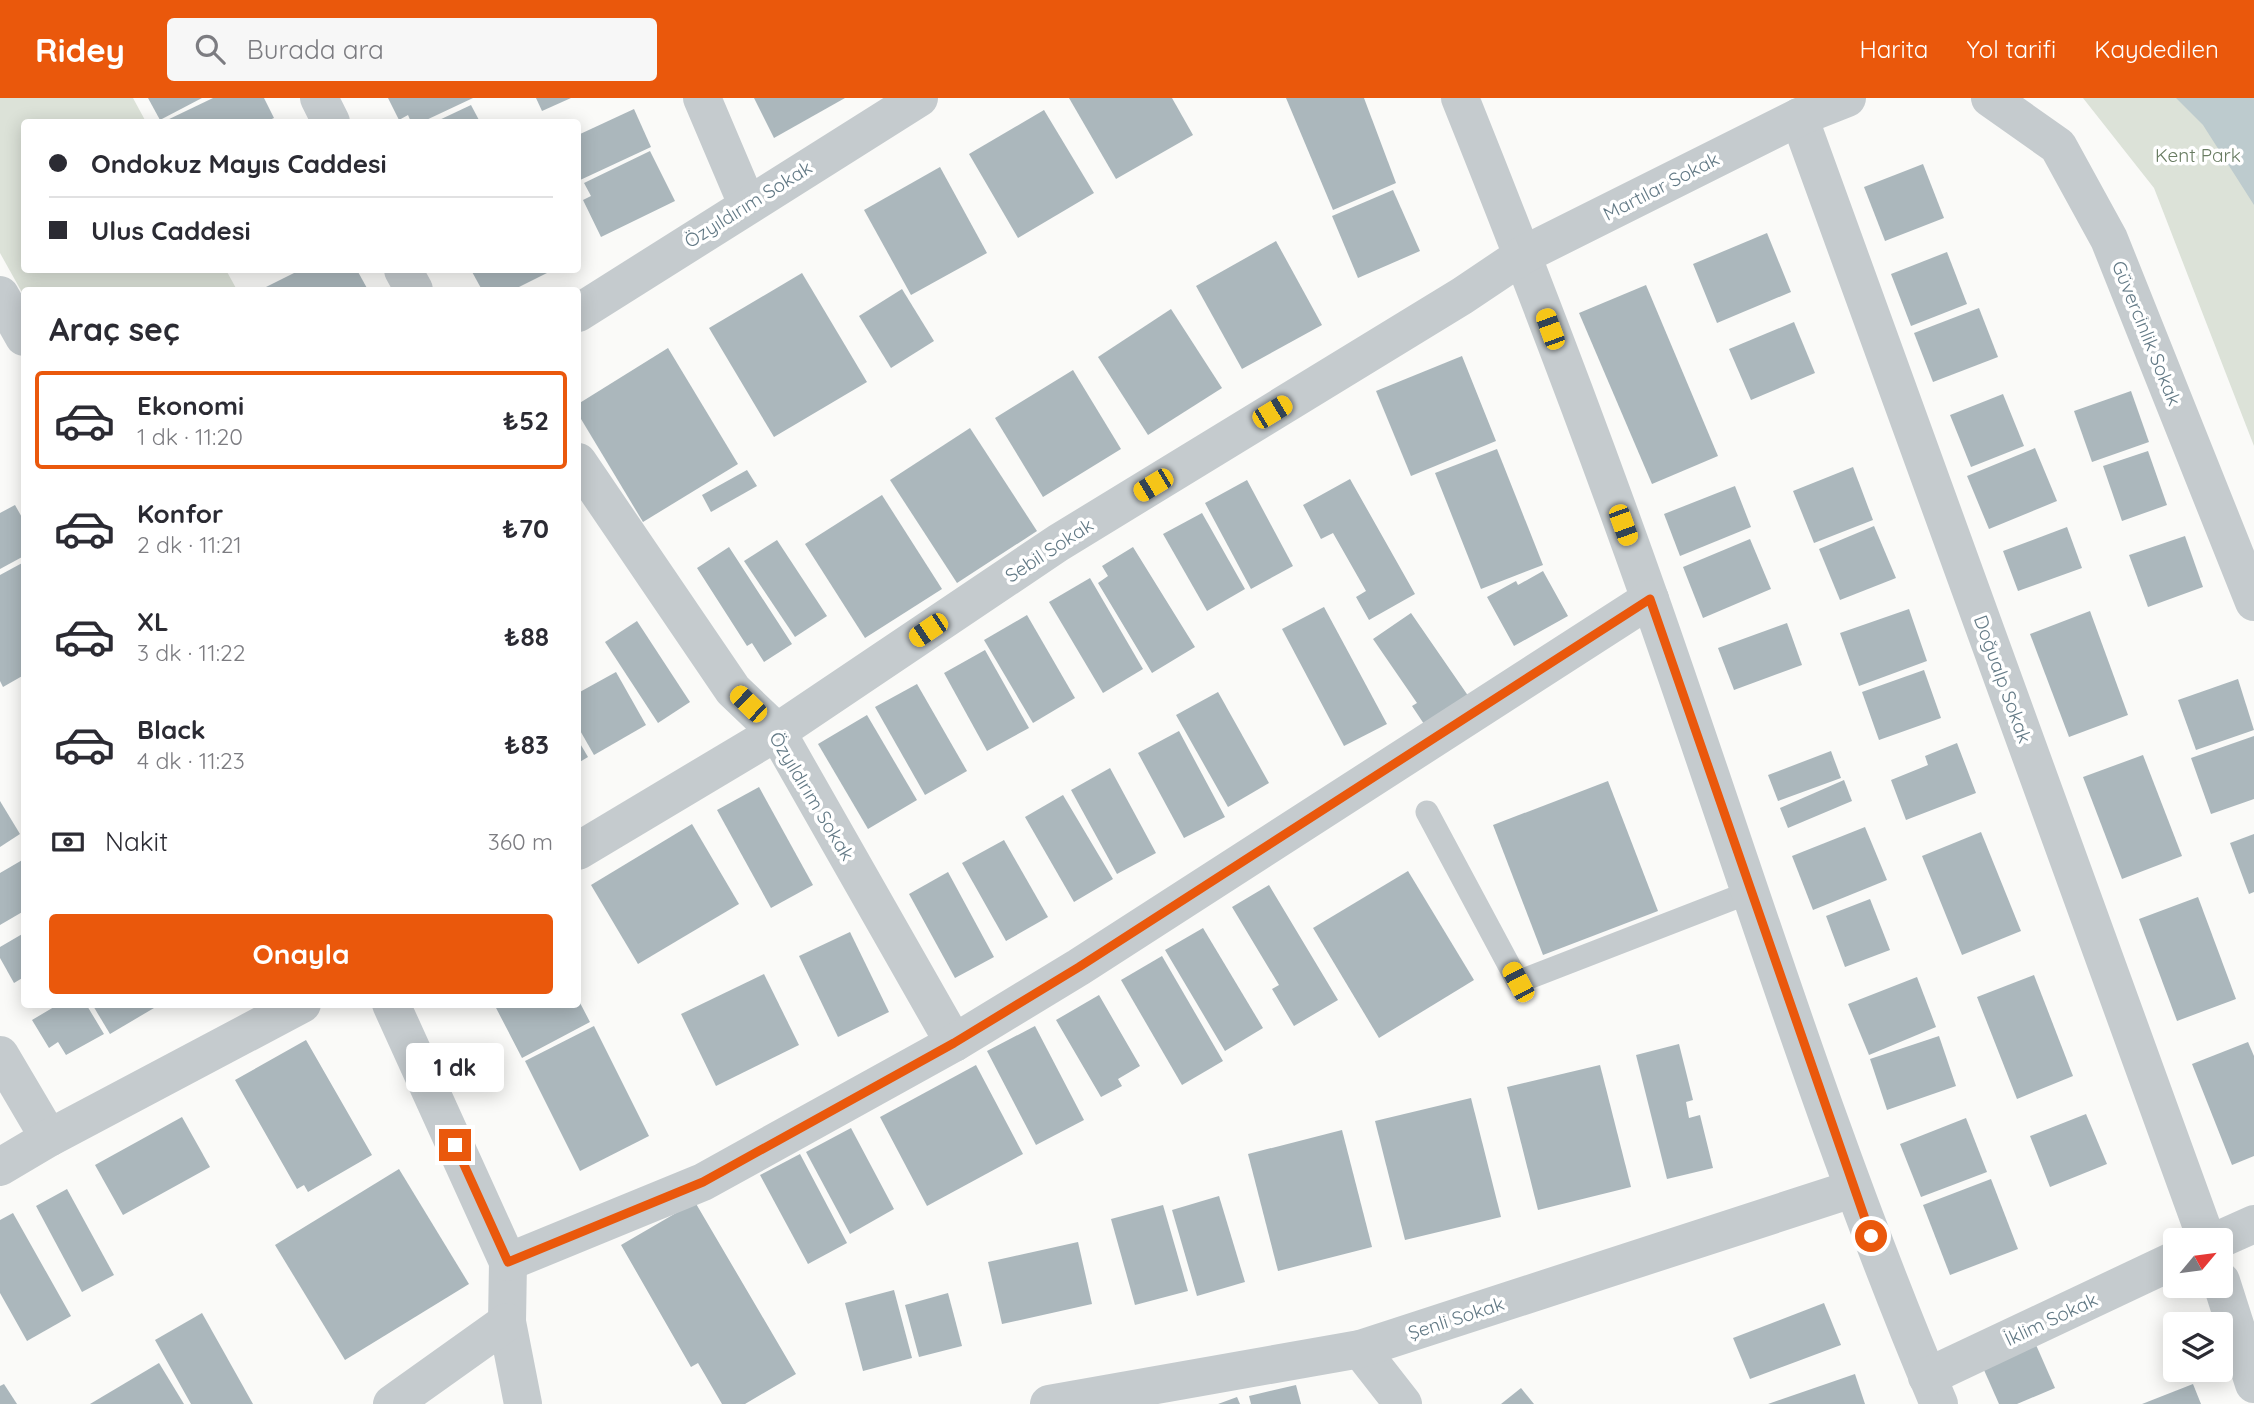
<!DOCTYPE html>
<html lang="tr">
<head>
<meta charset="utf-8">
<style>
	body { margin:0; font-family:Quicksand,sans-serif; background:#f7f7f7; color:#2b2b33; height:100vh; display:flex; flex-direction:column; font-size:26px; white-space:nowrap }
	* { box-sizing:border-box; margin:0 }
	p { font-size:23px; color:#7c7c81 }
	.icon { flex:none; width:38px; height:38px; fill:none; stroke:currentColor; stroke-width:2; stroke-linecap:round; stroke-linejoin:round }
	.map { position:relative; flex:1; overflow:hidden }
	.details { position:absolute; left:21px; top:189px; width:560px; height:721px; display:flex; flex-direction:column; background:#fff; border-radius:7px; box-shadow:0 4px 18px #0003 }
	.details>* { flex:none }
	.guide { position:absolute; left:21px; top:21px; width:560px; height:154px; border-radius:7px; box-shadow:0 4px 18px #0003; display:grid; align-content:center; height:154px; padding:0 28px; background:#fff }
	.needle { width:46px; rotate:61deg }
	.tools { position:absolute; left:2163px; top:1130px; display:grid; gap:14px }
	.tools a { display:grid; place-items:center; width:70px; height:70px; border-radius:7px; background:#fff; box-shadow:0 4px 18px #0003; font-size:35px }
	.end { position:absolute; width:32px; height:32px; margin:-16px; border:9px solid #ea580c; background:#fff; box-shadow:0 0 0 4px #fff }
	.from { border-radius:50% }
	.bubble { position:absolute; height:49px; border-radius:7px; background:#fff; box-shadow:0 4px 18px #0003; font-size:23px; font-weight:700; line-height:49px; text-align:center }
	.car { position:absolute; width:21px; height:42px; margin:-21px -10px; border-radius:9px; box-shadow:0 0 5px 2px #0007; background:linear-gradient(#f5c518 24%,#345 0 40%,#f5c518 0 76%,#345 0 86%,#f5c518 0) }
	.guide b { display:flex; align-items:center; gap:24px; height:66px; font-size:26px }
	.guide b+b { border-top:2px solid #e1e1e2 }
	.guide i { width:18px; height:18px; background:#2b2b33 }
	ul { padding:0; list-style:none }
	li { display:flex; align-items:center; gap:21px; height:98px; margin:0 14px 10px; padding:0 14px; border:4px solid transparent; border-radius:7px }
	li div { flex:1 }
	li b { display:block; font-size:26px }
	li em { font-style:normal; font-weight:700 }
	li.on { border-color:#ea580c }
	li>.icon { width:63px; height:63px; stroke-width:1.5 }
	h2 { padding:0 28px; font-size:32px; line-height:84px }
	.pay { display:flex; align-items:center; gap:18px; height:77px; padding:0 28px; font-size:26px }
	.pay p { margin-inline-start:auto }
	.primary-button { display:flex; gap:14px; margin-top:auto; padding:14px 28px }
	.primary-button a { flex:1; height:80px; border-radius:7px; background:#ea580c; color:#fff; font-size:28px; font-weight:700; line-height:80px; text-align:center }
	header { display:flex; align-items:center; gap:42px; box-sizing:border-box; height:98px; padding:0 35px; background:#ea580c; color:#fff }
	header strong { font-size:33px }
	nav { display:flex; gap:38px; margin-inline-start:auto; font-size:24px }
	.search { width:490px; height:63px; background:#f7f7f7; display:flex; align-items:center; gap:18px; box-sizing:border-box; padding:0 24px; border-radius:7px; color:#7c7c81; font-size:26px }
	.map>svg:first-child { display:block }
	.green { fill:#dce2d8 }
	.water { fill:#bdcbce }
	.building { fill:#abb7bc }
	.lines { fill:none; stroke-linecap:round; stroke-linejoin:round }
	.service { stroke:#c5cbce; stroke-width:23 }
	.minor { stroke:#c5cbce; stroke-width:38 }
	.route { stroke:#ea580c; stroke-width:9 }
	.labels { text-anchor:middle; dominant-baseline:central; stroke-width:7; stroke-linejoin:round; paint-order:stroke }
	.park-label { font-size:19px; fill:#697c62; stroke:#fff }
	.street-label { font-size:19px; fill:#627985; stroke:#fff }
</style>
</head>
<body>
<header>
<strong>Ridey</strong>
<div class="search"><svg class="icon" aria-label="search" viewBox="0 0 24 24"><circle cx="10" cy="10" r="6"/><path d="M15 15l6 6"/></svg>Burada ara</div>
<nav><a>Harita</a><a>Yol tarifi</a><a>Kaydedilen</a></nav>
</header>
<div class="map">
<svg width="2254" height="1306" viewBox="0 0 2254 1306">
	<rect width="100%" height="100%" fill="#fafaf8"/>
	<g class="green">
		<path d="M0,0H133L146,24H24V172H226L237,192H24V198L0,155Z"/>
		<path d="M2083,0H2254V348L2154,90Z"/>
	</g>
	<path class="water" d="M2176,0H2254V107L2203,27Z"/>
	<g class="building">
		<path d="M148,0H202L160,22Z"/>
		<path d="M213,0H264L274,20L265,24H163Z"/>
		<path d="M388,0H473L422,24H411L408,17L399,22Z"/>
		<path d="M536,0H571L542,13Z"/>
		<path d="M754,0H845L774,40Z"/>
		<path d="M1069,0H1172L1193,37L1116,81Z"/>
		<path d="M1286,0H1364L1396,85L1333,112Z"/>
		<path d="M471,7L480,24H435Z"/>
		<path d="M634,11L651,49L578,83V37Z"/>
		<path d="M1044,12L1094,95L1018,140L969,56Z"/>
		<path d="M650,53L675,103L601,139L583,102L591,98L584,85Z"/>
		<path d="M1923,66L1944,120L1885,143L1864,89Z"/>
		<path d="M940,69L987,155L911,197L864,112Z"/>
		<path d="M1393,92L1420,153L1358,180L1332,118Z"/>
		<path d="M1767,135L1791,194L1717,225L1693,166Z"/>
		<path d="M1276,143L1322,227L1242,271L1196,188Z"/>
		<path d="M1947,154L1967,206L1911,228L1891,176Z"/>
		<path d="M300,172H357L368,192H265L264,190Z"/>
		<path d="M471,172H553L513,192H482Z"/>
		<path d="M802,175L867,284L774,339L709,230Z"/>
		<path d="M1646,187L1718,358L1652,386L1579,215Z"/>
		<path d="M902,191L934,243L891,270L859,218Z"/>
		<path d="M1979,210L1998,259L1933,284L1914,235Z"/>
		<path d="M1171,211L1222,290L1148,337L1098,259Z"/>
		<path d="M1794,224L1815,275L1751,302L1729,251Z"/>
		<path d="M668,250L738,366L643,424L578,316V306Z"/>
		<path d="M1462,258L1496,343L1411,378L1376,293Z"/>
		<path d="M1073,272L1121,351L1043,399L995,320Z"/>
		<path d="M2131,293L2149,344L2092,364L2074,313Z"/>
		<path d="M2003,296L2024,348L1971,369L1950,317Z"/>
		<path d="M970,330L1037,433L957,485L890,382Z"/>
		<path d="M2035,350L2057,403L1989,431L1967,378Z"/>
		<path d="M1497,351L1543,467L1481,491L1435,375Z"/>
		<path d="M2148,353L2167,407L2122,423L2103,368Z"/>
		<path d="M1853,369L1873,422L1814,445L1793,393Z"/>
		<path d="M747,372L757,388L711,414L702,397Z"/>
		<path d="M1350,381L1415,496L1369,522L1356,499L1366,493L1333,435L1321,441L1303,407Z"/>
		<path d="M1247,382L1293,468L1251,491L1205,405Z"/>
		<path d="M1735,388L1751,429L1680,458L1664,416Z"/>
		<path d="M882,397L942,491L865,540L805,446Z"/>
		<path d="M15,407L24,423V458L0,471V415Z"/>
		<path d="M1202,415L1245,491L1207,513L1163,436Z"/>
		<path d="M1874,428L1896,480L1840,502L1819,451Z"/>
		<path d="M2067,429L2082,470L2018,493L2003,453Z"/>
		<path d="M2185,438L2203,489L2148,509L2129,457Z"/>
		<path d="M1750,441L1771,491L1703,520L1683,469Z"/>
		<path d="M777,442L827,518L795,539L744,463Z"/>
		<path d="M729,449L792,546L764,564L752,545L747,548L697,470Z"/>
		<path d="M1133,449L1195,549L1152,575L1098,485L1108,478L1102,468Z"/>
		<path d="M24,464V577L3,589L0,583V477Z"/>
		<path d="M1543,473L1568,518L1514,548L1487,499L1516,483L1518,487Z"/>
		<path d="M1090,480L1143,571L1103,595L1049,504Z"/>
		<path d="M1324,509L1387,626L1344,648L1282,531Z"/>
		<path d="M1909,511L1927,563L1859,588L1840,535Z"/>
		<path d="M2090,513L2128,617L2069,639L2030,536Z"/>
		<path d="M1411,515L1471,602L1428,632L1412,608L1417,605L1373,541Z"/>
		<path d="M1027,517L1075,600L1033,625L984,542Z"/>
		<path d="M637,523L690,604L658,625L605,544Z"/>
		<path d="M1787,525L1802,567L1734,592L1718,550Z"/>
		<path d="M985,552L1029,630L987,653L944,575Z"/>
		<path d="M1924,572L1941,620L1879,642L1862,594Z"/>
		<path d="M616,574L646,627L594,657L578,629V595Z"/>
		<path d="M2238,581L2254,632L2196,652L2178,602Z"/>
		<path d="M917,586L967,673L925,697L875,609Z"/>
		<path d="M1218,594L1269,685L1228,709L1176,617Z"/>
		<path d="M867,617L917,702L868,731L818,646Z"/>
		<path d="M1179,633L1225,719L1184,740L1138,655Z"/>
		<path d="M2254,638V701L2211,716L2191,660Z"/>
		<path d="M578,642L588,659L578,665Z"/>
		<path d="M1957,645L1976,695L1906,722L1891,682L1928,667L1925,658Z"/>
		<path d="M1831,653L1841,680L1778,703L1768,677Z"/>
		<path d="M2143,657L2182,758L2122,781L2083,679Z"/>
		<path d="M1110,670L1156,755L1117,776L1071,692Z"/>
		<path d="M1844,682L1852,703L1788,730L1780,710Z"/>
		<path d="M1608,683L1658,813L1543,857L1493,727Z"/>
		<path d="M759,689L813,787L771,810L717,712Z"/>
		<path d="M1063,697L1113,781L1074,804L1025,719Z"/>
		<path d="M0,703L20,736L0,749Z"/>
		<path d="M692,726L739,806L638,866L591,787Z"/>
		<path d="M1865,729L1887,782L1813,812L1792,758Z"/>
		<path d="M1981,734L2021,833L1962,857L1922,758Z"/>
		<path d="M2254,736V794L2249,796L2230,745Z"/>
		<path d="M1004,742L1048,819L1006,843L962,765Z"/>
		<path d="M24,761V813L0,827V775Z"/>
		<path d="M1408,773L1474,882L1379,940L1313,830Z"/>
		<path d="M948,774L994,859L955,880L909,796Z"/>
		<path d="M1269,787L1338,902L1294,928L1272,891L1279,887L1232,809Z"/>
		<path d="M2198,799L2236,901L2177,923L2139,821Z"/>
		<path d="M1870,801L1890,852L1845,869L1826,818Z"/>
		<path d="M1203,830L1263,930L1225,953L1165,852Z"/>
		<path d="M850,834L889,914L838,939L799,858Z"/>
		<path d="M24,835V879L14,885L0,860V849Z"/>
		<path d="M1162,858L1223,963L1182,987L1121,882Z"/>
		<path d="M764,876L799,947L716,988L681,916Z"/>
		<path d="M2034,877L2073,978L2017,1001L1977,899Z"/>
		<path d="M1917,879L1936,929L1869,957L1848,906Z"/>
		<path d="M1099,897L1140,968L1118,981L1122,988L1101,999L1056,922Z"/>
		<path d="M578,901L590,924L522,960L494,906H578Z"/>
		<path d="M59,906H86L104,936L66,957L58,944L49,950L32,922Z"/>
		<path d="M92,906H152L154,910L110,936Z"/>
		<path d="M594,928L649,1038L580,1073L525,963Z"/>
		<path d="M1035,928L1084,1022L1036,1047L987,953Z"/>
		<path d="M1939,938L1956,988L1887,1012L1870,961Z"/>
		<path d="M306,942L372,1057L308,1094L304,1087L297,1091L235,982Z"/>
		<path d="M2248,944L2254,958V1058L2232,1067L2192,966Z"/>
		<path d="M1679,946L1693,1002L1686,1004L1689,1020L1700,1017L1713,1070L1667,1081L1636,957Z"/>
		<path d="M976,967L1023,1056L927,1108L880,1019Z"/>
		<path d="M1600,967L1631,1089L1538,1112L1507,989Z"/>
		<path d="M1471,1000L1501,1119L1405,1142L1375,1023Z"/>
		<path d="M2086,1016L2107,1066L2050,1089L2030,1038Z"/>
		<path d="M182,1019L210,1069L123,1117L95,1067Z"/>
		<path d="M1966,1020L1987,1074L1921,1099L1900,1046Z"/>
		<path d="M851,1030L894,1111L850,1136L806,1054Z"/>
		<path d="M1342,1032L1372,1149L1278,1173L1248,1056Z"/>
		<path d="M800,1056L847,1145L808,1166L760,1077Z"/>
		<path d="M399,1071L469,1186L345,1262L275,1147Z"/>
		<path d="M1991,1081L2018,1151L1950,1177L1923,1107Z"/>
		<path d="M67,1091L114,1177L82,1194L36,1108Z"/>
		<path d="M1219,1098L1245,1184L1197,1198L1172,1112Z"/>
		<path d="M695,1104L796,1276L745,1306H722L698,1265L691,1269L621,1147Z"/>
		<path d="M1163,1107L1188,1193L1135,1207L1111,1121Z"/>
		<path d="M13,1115L71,1218L27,1243L0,1195V1122Z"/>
		<path d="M1078,1144L1092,1206L1002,1226L988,1164Z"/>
		<path d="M894,1192L912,1260L863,1273L845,1205Z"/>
		<path d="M948,1195L962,1248L919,1259L905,1207Z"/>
		<path d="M1824,1205L1841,1247L1750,1281L1733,1240Z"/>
		<path d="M202,1215L253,1306H191L155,1242Z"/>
		<path d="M2033,1240L2055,1290L2017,1306H1999L1984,1272Z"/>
		<path d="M159,1265L184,1306H90Z"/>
		<path d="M1855,1276L1865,1306H1768Z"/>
		<path d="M4,1286L17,1306H0V1288Z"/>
		<path d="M2193,1286L2201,1306H2142Z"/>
		<path d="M1296,1287L1301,1306H1251L1249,1298Z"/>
		<path d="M1521,1290L1534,1306H1501Z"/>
		<path d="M1237,1299L1240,1306H1218Z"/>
	</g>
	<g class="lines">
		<path class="service" d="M1427,714L1518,884L1750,794"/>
		<g class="minor">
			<path d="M319,0L331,24"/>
			<path d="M702,0L747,106"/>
			<path d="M1460,0C1527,167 1591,334 1651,504C1745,772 1828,1044 1939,1306"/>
			<path d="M1990,0L2058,48L2109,141L2254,504"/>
			<path d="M1799,19L2207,1143"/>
			<path d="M403,172L414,192"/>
			<path d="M0,197L24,239"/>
			<path d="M578,215L919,0"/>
			<path d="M578,364L733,592L777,634L954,945"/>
			<path d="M578,753L777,634L1058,445L1462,198L1523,157L1799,19L1847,0"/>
			<path d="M391,906L508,1164L507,1224L523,1306"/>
			<path d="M0,957L49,1040"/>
			<path d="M0,1069L49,1040L302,906"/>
			<path d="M2216,1143L2254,1126"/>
			<path d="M508,1164L703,1084L954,945L1079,869L1650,501"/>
			<path d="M2221,1183L2254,1286"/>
			<path d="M1360,1251L1403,1306"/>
			<path d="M1927,1279L2175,1162"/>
			<path d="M392,1306L507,1224"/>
			<path d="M1049,1306L1360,1251L1852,1091"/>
		</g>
	</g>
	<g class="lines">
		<path class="route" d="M455,1047L508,1164L703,1084L954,945L1079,869L1650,501L1871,1138"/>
	</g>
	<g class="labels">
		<g class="park-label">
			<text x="2198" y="57">Kent Park</text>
		</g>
		<g class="street-label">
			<text transform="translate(1661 88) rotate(-27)">Martılar Sokak</text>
			<text transform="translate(748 106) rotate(-32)">Özyıldırım Sokak</text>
			<text transform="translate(2147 235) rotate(68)">Güvercinlik Sokak</text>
			<text transform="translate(1049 452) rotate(-33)">Sebil Sokak</text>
			<text transform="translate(2003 581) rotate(70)">Doğualp Sokak</text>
			<text transform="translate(812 698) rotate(59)">Özyıldırım Sokak</text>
			<text transform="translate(1456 1220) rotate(-18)">Şenli Sokak</text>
			<text transform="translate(2051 1221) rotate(-25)">İklim Sokak</text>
		</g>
	</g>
</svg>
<div class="tools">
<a><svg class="needle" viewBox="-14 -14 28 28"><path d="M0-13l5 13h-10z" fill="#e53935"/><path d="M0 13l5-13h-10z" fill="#7c7c81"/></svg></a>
<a><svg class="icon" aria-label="layers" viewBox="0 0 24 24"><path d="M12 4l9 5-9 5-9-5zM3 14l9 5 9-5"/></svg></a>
</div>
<i class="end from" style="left:1871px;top:1138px"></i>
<i class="end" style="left:455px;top:1047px"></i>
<div class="bubble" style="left:406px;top:945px;width:98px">1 dk</div>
<i class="car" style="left:1550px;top:231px;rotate:340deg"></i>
<i class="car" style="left:1272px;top:314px;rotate:59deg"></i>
<i class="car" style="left:1153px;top:387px;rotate:239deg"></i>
<i class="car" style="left:1623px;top:427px;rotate:160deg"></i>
<i class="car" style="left:928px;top:532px;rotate:236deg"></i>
<i class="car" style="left:748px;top:606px;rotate:314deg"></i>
<i class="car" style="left:1518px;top:884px;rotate:332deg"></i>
<div class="guide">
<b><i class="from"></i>Ondokuz Mayıs Caddesi</b>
<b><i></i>Ulus Caddesi</b>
</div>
<section class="details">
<h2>Araç seç</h2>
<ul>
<li class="on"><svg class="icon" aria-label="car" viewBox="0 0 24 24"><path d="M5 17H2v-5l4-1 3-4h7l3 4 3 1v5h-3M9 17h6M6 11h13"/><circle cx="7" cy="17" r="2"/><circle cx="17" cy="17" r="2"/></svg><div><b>Ekonomi</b><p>1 dk · 11:20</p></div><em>₺52</em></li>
<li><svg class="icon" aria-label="car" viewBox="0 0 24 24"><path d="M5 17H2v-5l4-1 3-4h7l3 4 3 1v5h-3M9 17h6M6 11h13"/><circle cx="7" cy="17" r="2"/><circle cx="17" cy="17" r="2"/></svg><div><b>Konfor</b><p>2 dk · 11:21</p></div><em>₺70</em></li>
<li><svg class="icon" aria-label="car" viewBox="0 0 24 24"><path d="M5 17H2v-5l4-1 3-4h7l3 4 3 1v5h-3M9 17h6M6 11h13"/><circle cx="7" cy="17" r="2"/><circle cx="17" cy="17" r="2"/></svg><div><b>XL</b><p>3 dk · 11:22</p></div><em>₺88</em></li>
<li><svg class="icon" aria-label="car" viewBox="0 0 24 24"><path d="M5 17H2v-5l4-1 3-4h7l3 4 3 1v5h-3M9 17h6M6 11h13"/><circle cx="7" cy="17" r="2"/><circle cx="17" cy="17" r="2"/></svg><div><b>Black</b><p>4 dk · 11:23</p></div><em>₺83</em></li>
</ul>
<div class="pay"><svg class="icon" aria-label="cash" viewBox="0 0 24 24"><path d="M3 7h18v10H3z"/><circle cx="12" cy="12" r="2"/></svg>Nakit<p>360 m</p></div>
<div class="primary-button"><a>Onayla</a></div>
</section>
</div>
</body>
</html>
